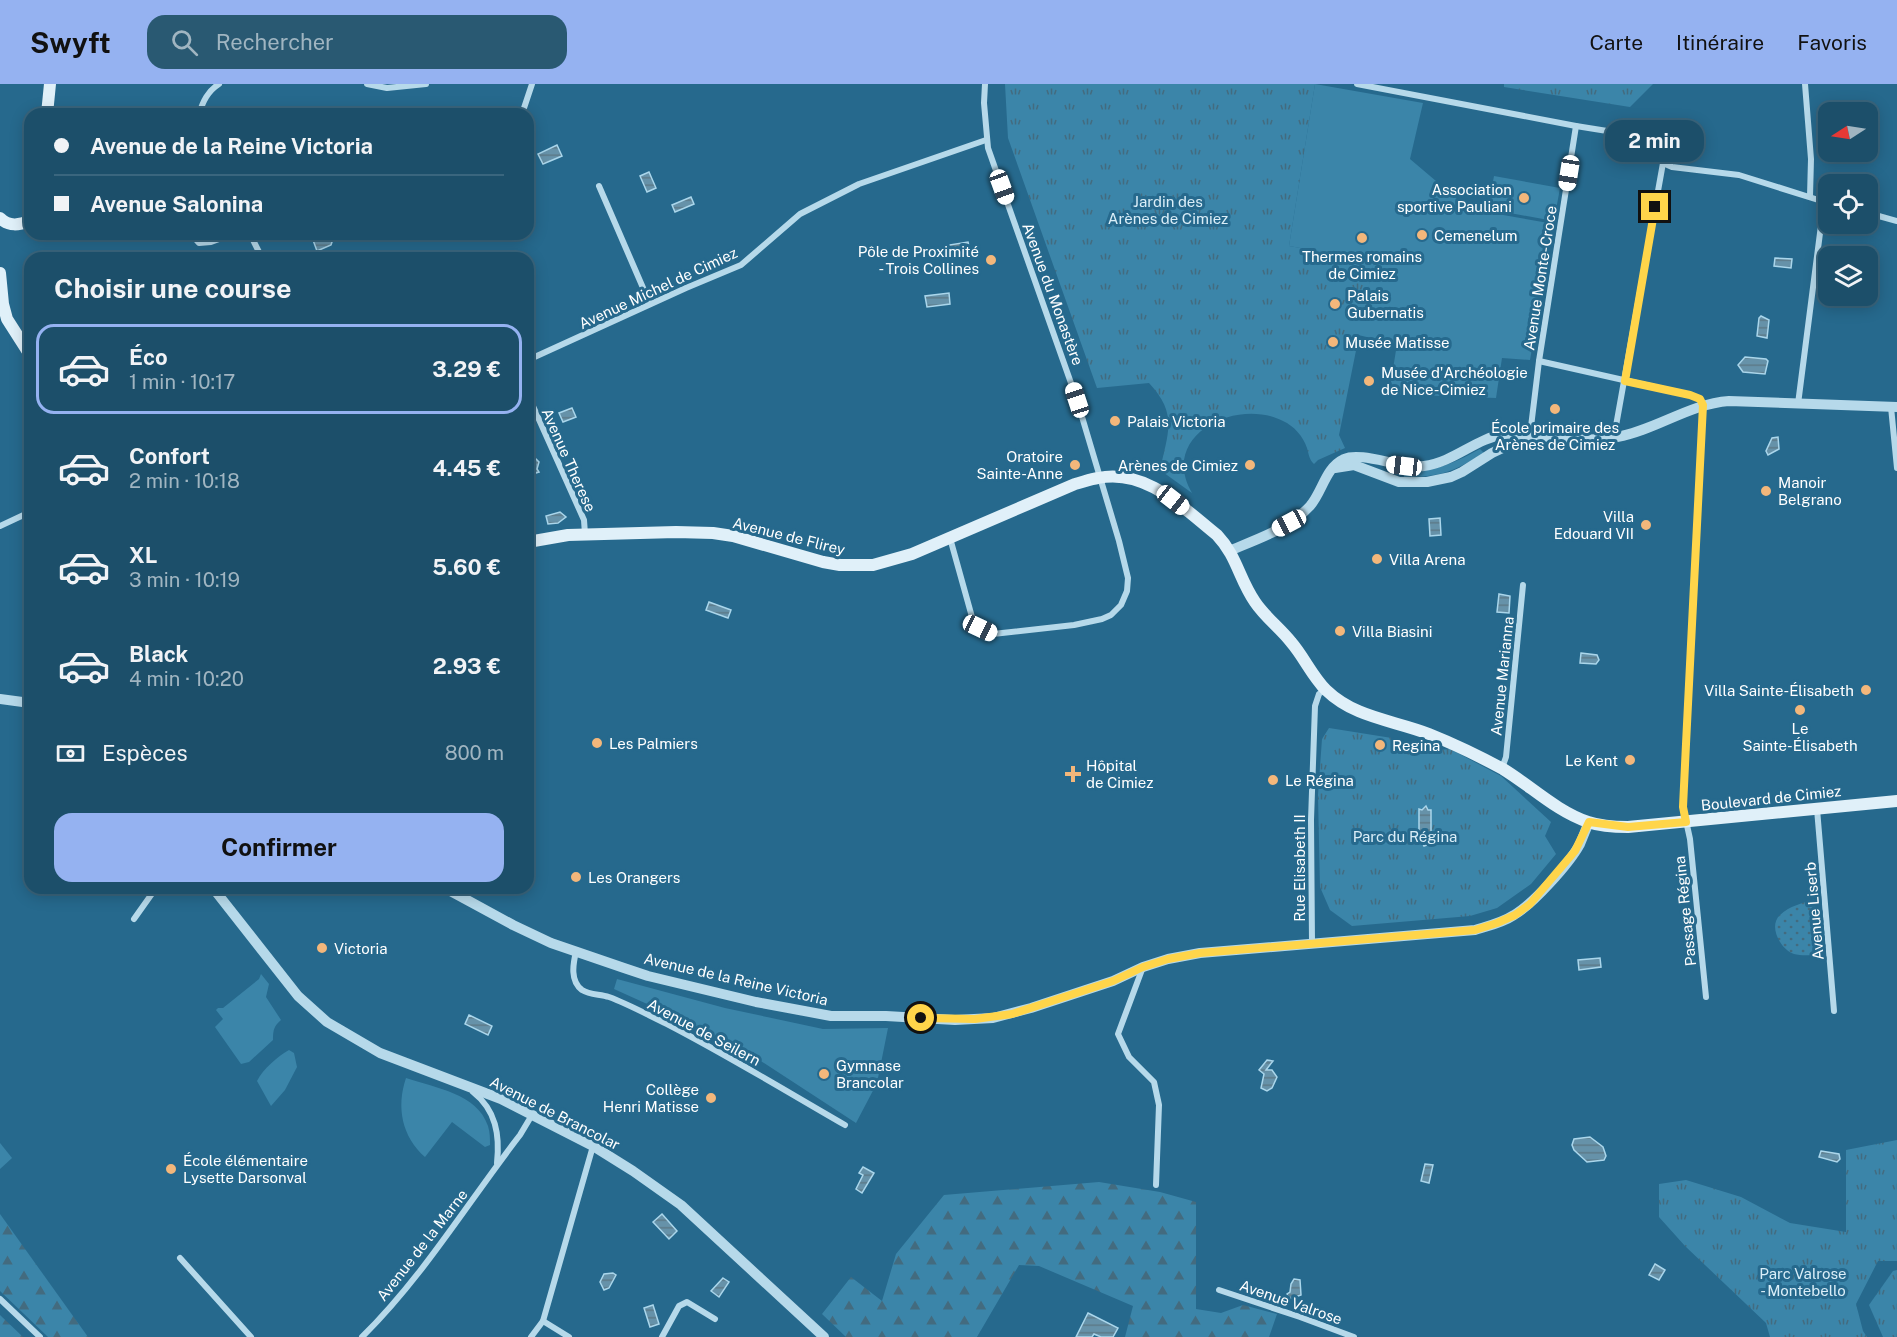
<!DOCTYPE html>
<html lang="fr">
<head>
<meta charset="utf-8">
<style>
	body { margin:0; font-family:"Public Sans",sans-serif; background:#295972; color:#f1f3f6; height:100vh; display:flex; flex-direction:column; font-size:22px; white-space:nowrap }
	* { box-sizing:border-box; margin:0 }
	p { font-size:20px; color:#a0b5c1 }
	.icon { flex:none; width:33px; height:33px; fill:none; stroke:currentColor; stroke-width:2; stroke-linecap:round; stroke-linejoin:round }
	.map { position:relative; flex:1; overflow:hidden }
	.drawer { position:absolute; left:24px; top:168px; width:510px; height:642px; display:flex; flex-direction:column; background:#1c4f6a; border-radius:18px; box-shadow:0 3px 15px #0003,0 0 0 2px #3a667e }
	.drawer>* { flex:none }
	.hud { position:absolute; left:24px; top:24px; width:510px; height:132px; border-radius:18px; box-shadow:0 3px 15px #0003,0 0 0 2px #3a667e; display:grid; align-content:center; height:132px; padding:0 30px; background:#1c4f6a }
	.needle { width:39px; rotate:258deg }
	.controls { position:absolute; left:1818px; top:18px; display:grid; gap:12px }
	.controls a { display:grid; place-items:center; width:60px; height:60px; border-radius:12px; background:#1c4f6a; box-shadow:0 3px 15px #0003,0 0 0 2px #3a667e; font-size:30px }
	.end { position:absolute; width:27px; height:27px; margin:-14px; border:8px solid #ffd54a; background:#111; box-shadow:0 0 0 3px #111 }
	.from { border-radius:50% }
	.bubble { position:absolute; height:42px; border-radius:18px; background:#1c4f6a; box-shadow:0 3px 15px #0003,0 0 0 2px #3a667e; font-size:20px; font-weight:700; line-height:42px; text-align:center }
	.car { position:absolute; width:18px; height:36px; margin:-18px -9px; border-radius:8px; box-shadow:0 0 4px 2px #0007; background:linear-gradient(#fff 24%,#345 0 40%,#fff 0 76%,#345 0 86%,#fff 0) }
	.hud b { display:flex; align-items:center; gap:21px; height:57px; font-size:22px }
	.hud b+b { border-top:2px solid #3a667e }
	.hud i { width:15px; height:15px; background:#f1f3f6 }
	ul { padding:0; list-style:none }
	li { display:flex; align-items:center; gap:18px; height:90px; margin:0 12px 9px; padding:0 18px; border:3px solid transparent; border-radius:18px }
	li div { flex:1 }
	li b { display:block; font-size:22px }
	li em { font-style:normal; font-weight:700 }
	li.selected { border-color:#95b2f1 }
	li>.icon { width:54px; height:54px; stroke-width:1.5 }
	h2 { padding:0 30px; font-size:27px; line-height:72px }
	.pay { display:flex; align-items:center; gap:15px; height:66px; padding:0 30px; font-size:22px }
	.pay p { margin-inline-start:auto }
	.action { display:flex; gap:12px; margin-top:auto; padding:12px 30px }
	.action a { flex:1; height:69px; border-radius:18px; background:#95b2f1; color:#111; font-size:24px; font-weight:700; line-height:69px; text-align:center }
	header { display:flex; align-items:center; gap:36px; box-sizing:border-box; height:84px; padding:0 30px; background:#95b2f1; color:#111 }
	header strong { font-size:28px }
	nav { display:flex; gap:33px; margin-inline-start:auto; font-size:21px }
	.search { width:420px; height:54px; background:#295972; display:flex; align-items:center; gap:15px; box-sizing:border-box; padding:0 21px; border-radius:18px; color:#a0b5c1; font-size:22px }
	.map>svg:first-child { display:block }
	.grass { fill:#3b85a9 }
	.forest { fill:url(#forest-firs) }
	.park { fill:url(#park-tufts) }
	.garden { fill:url(#garden-dots) }
	.water { fill:url(#water-rules); stroke:#aad6eb; stroke-width:1.5 }
	.lines { fill:none; stroke-linecap:round; stroke-linejoin:round }
	.minor { stroke:#b6d9ea; stroke-width:6 }
	.tertiary { stroke:#b6d9ea; stroke-width:10 }
	.secondary { stroke:#e0f0f9; stroke-width:12 }
	.route { stroke:#ffd54a; stroke-width:8 }
	.poi-dot { fill:#f3b77b; stroke:#26698d; stroke-width:2 }
	.labels { text-anchor:middle; dominant-baseline:central; stroke-width:6; stroke-linejoin:round; paint-order:stroke }
	.poi-label { font-size:15px; fill:#fff; stroke:#26698d; text-anchor:start }
	.park-label { font-size:15px; fill:#daeef8; stroke:#26698d }
	.street-label { font-size:15px; fill:#fff; stroke:#26698d }
</style>
</head>
<body>
<header>
<strong>Swyft</strong>
<div class="search"><svg class="icon" aria-label="search" viewBox="0 0 24 24"><circle cx="10" cy="10" r="6"/><path d="M15 15l6 6"/></svg>Rechercher</div>
<nav><a>Carte</a><a>Itinéraire</a><a>Favoris</a></nav>
</header>
<div class="map">
<svg width="1897" height="1253" viewBox="0 0 1897 1253">
	<defs>
		<pattern id="forest-firs" width="22" height="20" patternUnits="userSpaceOnUse" patternTransform="scale(1.5)"><rect width="22" height="20" fill="#3b85a9"/><path d="M5 1l3.5 6h-7zM16 11l3.5 6h-7z" fill="#436b7f"/></pattern>
		<pattern id="park-tufts" width="24" height="20" patternUnits="userSpaceOnUse" patternTransform="scale(1.5)"><rect width="24" height="20" fill="#3b85a9"/><path d="M3 7l-1-3M5 7V3M7 7l1-3M15 17l-1-3M17 17v-4M19 17l1-3" fill="none" stroke="#436b7f"/></pattern>
		<pattern id="garden-dots" width="8" height="8" patternUnits="userSpaceOnUse" patternTransform="scale(1.5)"><rect width="8" height="8" fill="#3b85a9"/><path d="M2 2h.1M6 6h.1" fill="none" stroke="#436b7f" stroke-width="1.8" stroke-linecap="round"/></pattern>
		<pattern id="water-rules" width="6" height="5" patternUnits="userSpaceOnUse" patternTransform="scale(1.5)"><rect width="6" height="5" fill="#6692a9"/><path d="M0 2.5h6" fill="none" stroke="#5d7a88"/></pattern>
	</defs>
	<rect width="100%" height="100%" fill="#26698d"/>
	<g class="grass">
		<path d="M1315,0L1423,19L1410,75L1469,125L1554,140L1530,276L1502,274L1496,314L1389,310L1397,260L1358,251L1374,177L1289,162Z"/>
		<path d="M1494,92L1560,104L1554,137L1488,125Z"/>
		<path d="M1480,365L1484,369C1453,388 1440,393 1404,393V387C1439,386 1450,381 1480,365Z"/>
		<path d="M261,890L269,900L266,913L281,936C274,942 273,946 273,956L249,978L241,980L215,943L223,935L216,926L218,924H223L259,895Z"/>
		<path d="M617,895L725,924L823,945L888,944L877,999L856,1039L764,979L698,943L614,905Z"/>
		<path d="M289,966L294,969L297,983L285,1006L271,1022L257,997C263,985 277,973 289,966Z"/>
		<path d="M406,994C435,1004 477,1009 488,1042C490,1048 490,1055 490,1061L485,1063L452,1038L425,1073C402,1053 396,1023 406,994Z"/>
	</g>
	<g class="forest">
		<path d="M0,1059L12,1074L0,1085Z"/>
		<path d="M1099,1098L1160,1108L1196,1118V1225L1221,1229L1243,1221L1277,1230L1269,1253H1125L1133,1222L1039,1182L1019,1181L977,1253H846L822,1230L851,1193L882,1217L896,1170L944,1111Z"/>
		<path d="M0,1130L88,1253H48L0,1207Z"/>
		<path d="M0,1231L23,1253H0Z"/>
	</g>
	<g class="park">
		<path d="M1005,0H1315L1289,162L1374,177L1339,351L1345,364L1318,376L1314,380C1309,375 1309,371 1307,364C1303,352 1294,342 1283,337C1237,313 1158,351 1192,409L1160,386C1168,348 1178,330 1149,299L1097,304L1008,54Z"/>
		<path d="M1504,0H1653L1630,23L1504,3Z"/>
		<path d="M1329,644L1398,655L1419,668L1450,665L1501,692L1551,738L1545,752L1556,770L1531,800L1497,824L1470,832L1352,842L1330,826L1320,803L1318,711L1322,655Z"/>
		<path d="M1897,1056V1177H1878L1856,1220L1863,1247L1867,1253H1770L1766,1239L1685,1162L1659,1133V1100L1686,1096L1741,1113L1790,1139L1846,1148V1066Z"/>
		<path d="M1897,1186V1253H1883L1869,1221L1893,1187Z"/>
	</g>
	<path class="garden" d="M1815,815L1818,872C1811,871 1801,872 1794,870C1780,865 1768,842 1780,831C1789,822 1803,819 1815,815Z"/>
	<g class="water">
		<path d="M557,61L562,72L543,80L538,70Z"/>
		<path d="M649,88L656,104L647,108L640,92Z"/>
		<path d="M691,113L694,120L675,128L672,121Z"/>
		<path d="M328,151L333,155L331,161L317,167L313,156Z"/>
		<path d="M968,158L970,167L951,171L949,161Z"/>
		<path d="M1775,174L1792,175L1791,184L1774,182Z"/>
		<path d="M949,209L950,220L927,223L925,212Z"/>
		<path d="M1761,232L1769,236L1767,254L1757,252L1759,234Z"/>
		<path d="M1745,273L1766,275L1768,277L1765,290L1743,288L1738,281Z"/>
		<path d="M572,324L576,333L563,338L559,329Z"/>
		<path d="M1778,353L1779,365L1768,371L1766,367L1772,354Z"/>
		<path d="M535,374L539,378L537,385L539,388L533,390L528,388V377Z"/>
		<path d="M560,428L566,433L558,439L548,440L546,432Z"/>
		<path d="M1440,434L1441,451L1430,452L1429,435Z"/>
		<path d="M1499,510L1510,512L1509,529L1497,528Z"/>
		<path d="M709,518L731,526L728,534L706,526Z"/>
		<path d="M1581,569L1597,571L1599,576L1596,580L1580,579Z"/>
		<path d="M1426,722L1428,726H1431V758H1427V761L1424,762L1422,758H1419V725L1422,726Z"/>
		<path d="M1600,874L1601,883L1579,886L1578,876Z"/>
		<path d="M469,931L492,942L488,951L465,940Z"/>
		<path d="M1267,976L1273,977L1266,986H1272L1277,993L1272,1004L1267,1007L1261,1004L1264,990L1259,986Z"/>
		<path d="M1590,1053L1603,1063L1606,1072L1604,1076L1587,1078L1574,1066L1572,1061L1574,1055Z"/>
		<path d="M1821,1067L1839,1070L1840,1075L1837,1078L1819,1073Z"/>
		<path d="M1425,1080L1433,1081L1429,1099L1421,1097Z"/>
		<path d="M863,1083L874,1089L862,1109L856,1105L863,1091L859,1089Z"/>
		<path d="M662,1130L677,1147L669,1155L653,1138Z"/>
		<path d="M1655,1180L1665,1186L1659,1196L1649,1191Z"/>
		<path d="M613,1189L616,1191L609,1204L604,1206L600,1198L604,1190Z"/>
		<path d="M723,1194L729,1198L719,1213L711,1207Z"/>
		<path d="M1294,1195L1300,1196L1301,1211L1289,1215L1287,1210L1290,1208L1291,1200Z"/>
		<path d="M653,1221L659,1240L650,1243L644,1224Z"/>
		<path d="M1088,1229L1118,1244L1113,1253H1101L1094,1250L1092,1253H1076Z"/>
	</g>
	<g class="lines">
		<g class="minor">
			<path d="M367,0L387,4L426,0"/>
			<path d="M1357,0L1576,42L1651,54C1662,62 1663,67 1663,79L1614,353"/>
			<path d="M1805,0L1811,75L1810,112"/>
			<path d="M199,30C203,17 208,7 219,0"/>
			<path d="M522,30L532,0"/>
			<path d="M1663,79L1672,83L1739,91L1828,119"/>
			<path d="M599,102L650,220"/>
			<path d="M1868,129L1897,137"/>
			<path d="M191,150L199,159L211,158L233,150"/>
			<path d="M250,150L262,174"/>
			<path d="M528,276L686,204L741,181L800,130L859,100L986,56"/>
			<path d="M1539,277L1690,311L1700,315L1703,321L1683,723L1690,755L1706,913"/>
			<path d="M528,311L584,436L585,450"/>
			<path d="M1798,320L1824,118"/>
			<path d="M1891,323L1897,384"/>
			<path d="M1530,351L1539,277L1576,42"/>
			<path d="M0,442L30,428"/>
			<path d="M950,454L972,533L980,544L993,550L1074,541L1102,535L1111,531L1121,521L1127,507L1128,494L1119,457L1077,316L988,64L984,19L985,0"/>
			<path d="M1502,684L1506,673L1523,501"/>
			<path d="M1817,725L1834,927"/>
			<path d="M134,835L156,804"/>
			<path d="M1312,859L1311,736L1315,622L1319,610L1325,605"/>
			<path d="M576,868C573,880 570,897 582,906C590,911 600,910 609,913C628,920 648,931 667,940C727,971 786,1007 845,1041"/>
			<path d="M1143,883L1118,950L1129,973L1154,998L1159,1021L1156,1101"/>
			<path d="M473,1008C496,1026 500,1051 497,1079"/>
			<path d="M180,1174L251,1253"/>
			<path d="M1219,1206L1300,1233L1354,1253"/>
			<path d="M0,1215L40,1253"/>
			<path d="M543,1237L569,1253"/>
			<path d="M362,1253C423,1193 468,1118 520,1051L532,1031"/>
			<path d="M531,1253L543,1237L593,1062"/>
			<path d="M662,1253L679,1222L687,1218L715,1235"/>
		</g>
		<g class="tertiary">
			<path d="M1335,384L1354,381L1399,398H1427L1451,393L1462,388L1492,369L1530,351"/>
			<path d="M1231,466C1258,455 1290,444 1310,422C1323,407 1325,384 1344,375C1362,367 1401,385 1424,382C1454,378 1475,355 1504,350C1514,348 1525,351 1536,352C1563,354 1590,358 1617,353C1656,346 1689,320 1729,317L1897,323"/>
			<path d="M0,615L30,619"/>
			<path d="M213,804L298,912L327,938L380,969L501,1015L593,1062L633,1087L681,1121L824,1253"/>
			<path d="M445,804L513,841L551,859L624,884L648,892L756,918L831,932H886L955,936L993,934L1031,924L1113,897L1143,883L1168,875L1200,869L1475,846C1488,842 1502,839 1514,831C1533,820 1569,780 1580,760C1583,753 1586,745 1589,738"/>
		</g>
		<g class="secondary">
			<path d="M47,30L50,0"/>
			<path d="M0,134C9,143 19,141 30,137"/>
			<path d="M0,189L3,220L7,235L30,271"/>
			<path d="M528,458L568,451L676,448L713,449L733,452L823,478L840,481H873L912,470L1075,400C1083,398 1091,395 1098,394C1146,384 1183,424 1217,451C1237,472 1239,495 1255,518C1265,533 1280,544 1291,558C1304,573 1312,592 1326,606C1355,634 1393,636 1429,650C1454,660 1479,672 1503,685C1531,702 1556,727 1588,738C1600,742 1615,743 1628,743L1897,717"/>
		</g>
	</g>
	<g class="lines">
		<path class="route" d="M921,934L975,935L1012,930L1113,897L1143,883L1168,875L1200,869L1475,846L1497,839L1515,831L1530,820L1575,767L1589,738L1628,743L1686,738L1683,723L1686,660L1703,321L1700,315L1690,311L1625,297L1655,123"/>
	</g>
	<g class="poi-dot">
		<circle cx="1524" cy="114" r="6"/>
		<circle cx="1422" cy="151" r="6"/>
		<circle cx="1362" cy="154" r="6"/>
		<circle cx="991" cy="176" r="6"/>
		<circle cx="1335" cy="220" r="6"/>
		<circle cx="1333" cy="258" r="6"/>
		<circle cx="1369" cy="297" r="6"/>
		<circle cx="1555" cy="325" r="6"/>
		<circle cx="1115" cy="337" r="6"/>
		<circle cx="1075" cy="381" r="6"/>
		<circle cx="1250" cy="381" r="6"/>
		<circle cx="1766" cy="407" r="6"/>
		<circle cx="1646" cy="441" r="6"/>
		<circle cx="1377" cy="475" r="6"/>
		<circle cx="1340" cy="547" r="6"/>
		<circle cx="1866" cy="606" r="6"/>
		<circle cx="1800" cy="626" r="6"/>
		<circle cx="597" cy="659" r="6"/>
		<circle cx="1380" cy="661" r="6"/>
		<circle cx="1630" cy="676" r="6"/>
		<path d="M1070 681h6v6h6v6h-6v6h-6v-6h-6v-6h6z"/>
		<circle cx="1273" cy="696" r="6"/>
		<circle cx="576" cy="793" r="6"/>
		<circle cx="322" cy="864" r="6"/>
		<circle cx="824" cy="990" r="6"/>
		<circle cx="711" cy="1014" r="6"/>
		<circle cx="171" cy="1085" r="6"/>
	</g>
	<g class="labels">
		<g class="poi-label">
			<text x="1512" y="105" text-anchor="end">Association<tspan x="1512" dy="17">sportive Pauliani</tspan></text>
			<text x="1434" y="151">Cemenelum</text>
			<text x="979" y="167" text-anchor="end">Pôle de Proximité<tspan x="979" dy="17">- Trois Collines</tspan></text>
			<text x="1362" y="172" text-anchor="middle">Thermes romains<tspan x="1362" dy="17">de Cimiez</tspan></text>
			<text x="1347" y="211">Palais<tspan x="1347" dy="17">Gubernatis</tspan></text>
			<text x="1345" y="258">Musée Matisse</text>
			<text x="1381" y="288">Musée d'Archéologie<tspan x="1381" dy="17">de Nice-Cimiez</tspan></text>
			<text x="1127" y="337">Palais Victoria</text>
			<text x="1555" y="343" text-anchor="middle">École primaire des<tspan x="1555" dy="17">Arènes de Cimiez</tspan></text>
			<text x="1063" y="372" text-anchor="end">Oratoire<tspan x="1063" dy="17">Sainte-Anne</tspan></text>
			<text x="1238" y="381" text-anchor="end">Arènes de Cimiez</text>
			<text x="1778" y="398">Manoir<tspan x="1778" dy="17">Belgrano</tspan></text>
			<text x="1634" y="432" text-anchor="end">Villa<tspan x="1634" dy="17">Edouard VII</tspan></text>
			<text x="1389" y="475">Villa Arena</text>
			<text x="1352" y="547">Villa Biasini</text>
			<text x="1854" y="606" text-anchor="end">Villa Sainte-Élisabeth</text>
			<text x="1800" y="644" text-anchor="middle">Le<tspan x="1800" dy="17">Sainte-Élisabeth</tspan></text>
			<text x="609" y="659">Les Palmiers</text>
			<text x="1392" y="661">Regina</text>
			<text x="1618" y="676" text-anchor="end">Le Kent</text>
			<text x="1086" y="681">Hôpital<tspan x="1086" dy="17">de Cimiez</tspan></text>
			<text x="1285" y="696">Le Régina</text>
			<text x="588" y="793">Les Orangers</text>
			<text x="334" y="864">Victoria</text>
			<text x="836" y="981">Gymnase<tspan x="836" dy="17">Brancolar</tspan></text>
			<text x="699" y="1005" text-anchor="end">Collège<tspan x="699" dy="17">Henri Matisse</tspan></text>
			<text x="183" y="1076">École élémentaire<tspan x="183" dy="17">Lysette Darsonval</tspan></text>
		</g>
		<g class="park-label">
			<text x="1168" y="117">Jardin des<tspan x="1168" dy="17">Arènes de Cimiez</tspan></text>
			<text x="1405" y="752">Parc du Régina</text>
			<text x="1803" y="1189">Parc Valrose<tspan x="1803" dy="17">- Montebello</tspan></text>
		</g>
		<g class="street-label">
			<text transform="translate(1540 194) rotate(-81)">Avenue Monte-Croce</text>
			<text transform="translate(658 204) rotate(-25)">Avenue Michel de Cimiez</text>
			<text transform="translate(1053 210) rotate(70)">Avenue du Monastère</text>
			<text transform="translate(569 376) rotate(66)">Avenue Therese</text>
			<text transform="translate(789 452) rotate(14)">Avenue de Flirey</text>
			<text transform="translate(1502 592) rotate(-84)">Avenue Marianna</text>
			<text transform="translate(1771 714) rotate(-6)">Boulevard de Cimiez</text>
			<text transform="translate(1299 784) rotate(-90)">Rue Elisabeth II</text>
			<text transform="translate(1685 827) rotate(-96)">Passage Régina</text>
			<text transform="translate(1814 827) rotate(-95)">Avenue Liserb</text>
			<text transform="translate(736 895) rotate(13)">Avenue de la Reine Victoria</text>
			<text transform="translate(704 948) rotate(28)">Avenue de Seilern</text>
			<text transform="translate(555 1029) rotate(27)">Avenue de Brancolar</text>
			<text transform="translate(422 1161) rotate(-52)">Avenue de la Marne</text>
			<text transform="translate(1291 1218) rotate(19)">Avenue Valrose</text>
		</g>
	</g>
</svg>
<div class="controls">
<a><svg class="needle" viewBox="-14 -14 28 28"><path d="M0-13l5 13h-10z" fill="#e53935"/><path d="M0 13l5-13h-10z" fill="#a0b5c1"/></svg></a>
<a><svg class="icon" aria-label="locate" viewBox="0 0 24 24"><circle cx="12" cy="12" r="6"/><path d="M12 2v4M12 18v4M2 12h4M18 12h4"/></svg></a>
<a><svg class="icon" aria-label="layers" viewBox="0 0 24 24"><path d="M12 4l9 5-9 5-9-5zM3 14l9 5 9-5"/></svg></a>
</div>
<i class="end from" style="left:921px;top:934px"></i>
<i class="end" style="left:1655px;top:123px"></i>
<div class="bubble" style="left:1605px;top:36px;width:99px">2 min</div>
<i class="car" style="left:1569px;top:89px;rotate:189deg"></i>
<i class="car" style="left:1002px;top:103px;rotate:160deg"></i>
<i class="car" style="left:1077px;top:316px;rotate:342deg"></i>
<i class="car" style="left:1404px;top:382px;rotate:277deg"></i>
<i class="car" style="left:1173px;top:416px;rotate:128deg"></i>
<i class="car" style="left:1289px;top:439px;rotate:242deg"></i>
<i class="car" style="left:980px;top:544px;rotate:115deg"></i>
<div class="hud">
<b><i class="from"></i>Avenue de la Reine Victoria</b>
<b><i></i>Avenue Salonina</b>
</div>
<section class="drawer">
<h2>Choisir une course</h2>
<ul>
<li class="selected"><svg class="icon" aria-label="car" viewBox="0 0 24 24"><path d="M5 17H2v-5l4-1 3-4h7l3 4 3 1v5h-3M9 17h6M6 11h13"/><circle cx="7" cy="17" r="2"/><circle cx="17" cy="17" r="2"/></svg><div><b>Éco</b><p>1 min · 10:17</p></div><em>3.29 €</em></li>
<li><svg class="icon" aria-label="car" viewBox="0 0 24 24"><path d="M5 17H2v-5l4-1 3-4h7l3 4 3 1v5h-3M9 17h6M6 11h13"/><circle cx="7" cy="17" r="2"/><circle cx="17" cy="17" r="2"/></svg><div><b>Confort</b><p>2 min · 10:18</p></div><em>4.45 €</em></li>
<li><svg class="icon" aria-label="car" viewBox="0 0 24 24"><path d="M5 17H2v-5l4-1 3-4h7l3 4 3 1v5h-3M9 17h6M6 11h13"/><circle cx="7" cy="17" r="2"/><circle cx="17" cy="17" r="2"/></svg><div><b>XL</b><p>3 min · 10:19</p></div><em>5.60 €</em></li>
<li><svg class="icon" aria-label="car" viewBox="0 0 24 24"><path d="M5 17H2v-5l4-1 3-4h7l3 4 3 1v5h-3M9 17h6M6 11h13"/><circle cx="7" cy="17" r="2"/><circle cx="17" cy="17" r="2"/></svg><div><b>Black</b><p>4 min · 10:20</p></div><em>2.93 €</em></li>
</ul>
<div class="pay"><svg class="icon" aria-label="cash" viewBox="0 0 24 24"><path d="M3 7h18v10H3z"/><circle cx="12" cy="12" r="2"/></svg>Espèces<p>800 m</p></div>
<div class="action"><a>Confirmer</a></div>
</section>
</div>
</body>
</html>
